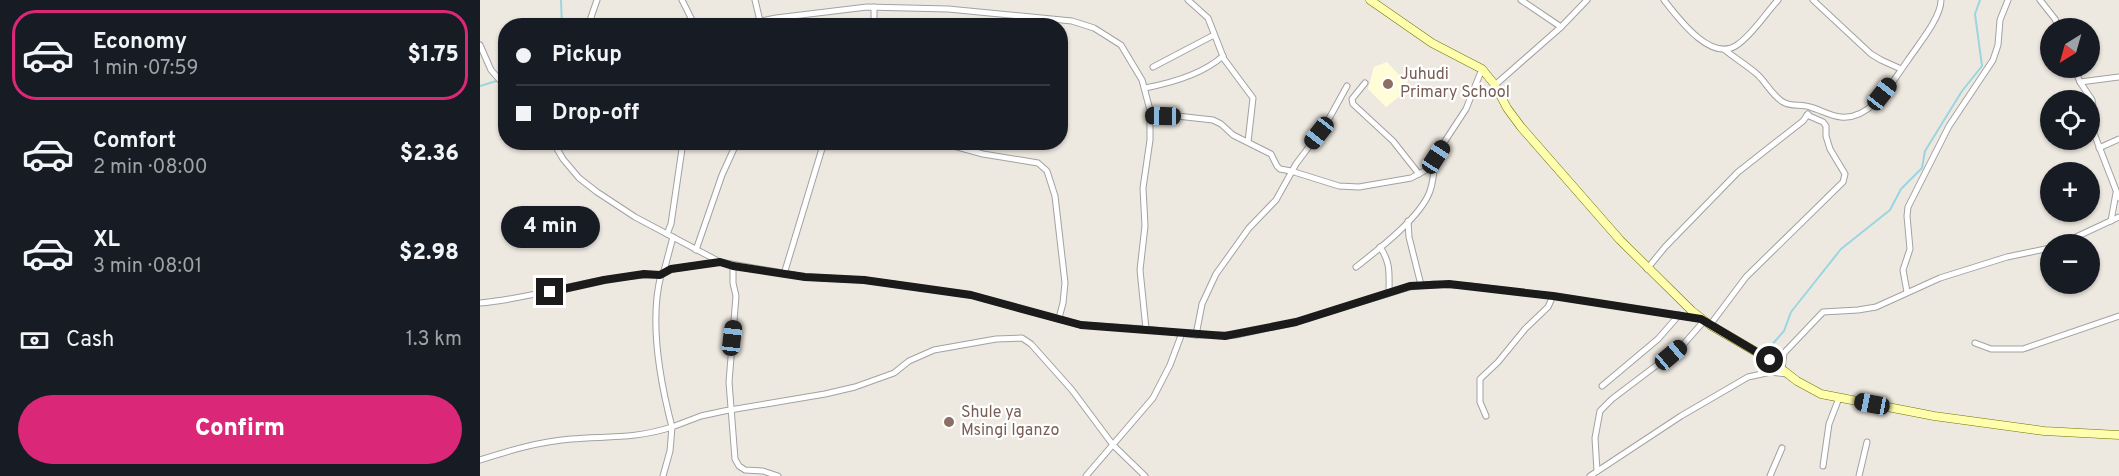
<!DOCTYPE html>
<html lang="en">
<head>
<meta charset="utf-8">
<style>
	body { margin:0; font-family:Overpass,sans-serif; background:#242831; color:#f1f3f6; height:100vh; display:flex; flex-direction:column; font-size:22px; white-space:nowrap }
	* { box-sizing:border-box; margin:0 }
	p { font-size:20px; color:#9ea1a6 }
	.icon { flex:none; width:33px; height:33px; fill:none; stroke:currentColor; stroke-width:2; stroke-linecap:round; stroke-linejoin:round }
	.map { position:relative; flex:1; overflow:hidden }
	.side { display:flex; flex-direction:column; background:#171b24; width:480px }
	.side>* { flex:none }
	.banner { position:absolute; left:18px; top:18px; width:570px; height:132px; border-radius:24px; box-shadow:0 2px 4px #0004; display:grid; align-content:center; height:132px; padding:0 18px; background:#171b24 }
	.needle { width:39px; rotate:217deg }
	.fabs { position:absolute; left:1560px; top:18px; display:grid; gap:12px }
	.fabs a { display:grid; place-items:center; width:60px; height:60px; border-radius:50%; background:#171b24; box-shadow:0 2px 4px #0004; font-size:30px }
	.end { position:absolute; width:27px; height:27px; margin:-14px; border:8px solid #1b1b1b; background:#fff; box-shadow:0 0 0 3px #fff }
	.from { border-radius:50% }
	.bubble { position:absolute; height:42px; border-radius:21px; background:#171b24; box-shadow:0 2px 4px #0004; font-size:20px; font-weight:800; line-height:42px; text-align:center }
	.car { position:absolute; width:18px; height:36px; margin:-18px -9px; border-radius:8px; box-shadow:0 0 4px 2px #0007; background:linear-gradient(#222 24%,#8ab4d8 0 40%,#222 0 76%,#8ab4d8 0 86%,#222 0) }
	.banner b { display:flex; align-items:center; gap:21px; height:57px; font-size:22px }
	.banner b+b { border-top:2px solid #363941 }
	.banner i { width:15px; height:15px; background:#f1f3f6 }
	ul { padding:10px 0 0; list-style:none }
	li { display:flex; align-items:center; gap:18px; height:90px; margin:0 12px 9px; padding:0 6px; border:3px solid transparent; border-radius:24px }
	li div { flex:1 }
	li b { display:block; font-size:22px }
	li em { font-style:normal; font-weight:800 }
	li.on { border-color:#db2777 }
	li>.icon { width:54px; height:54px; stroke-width:1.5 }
	.pay { display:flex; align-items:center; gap:15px; height:66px; padding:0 18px; font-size:22px }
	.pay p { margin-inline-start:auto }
	.action { display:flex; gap:12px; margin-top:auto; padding:12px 18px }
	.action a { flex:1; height:69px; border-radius:36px; background:#db2777; color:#fff; font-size:24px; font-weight:800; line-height:69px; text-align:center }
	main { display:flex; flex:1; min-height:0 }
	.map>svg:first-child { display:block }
	.education { fill:#fffdd8 }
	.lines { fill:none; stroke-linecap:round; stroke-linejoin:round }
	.stream { stroke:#9bd5e1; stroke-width:2 }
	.street-casing { stroke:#a2a2a2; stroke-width:7 }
	.secondary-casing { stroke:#6f7500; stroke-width:9 }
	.street { stroke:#fff; stroke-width:5 }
	.secondary { stroke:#fffead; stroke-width:8 }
	.route { stroke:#1b1b1b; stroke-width:8 }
	.education-dot { fill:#8d6e63; stroke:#fff; stroke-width:2 }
	.labels { text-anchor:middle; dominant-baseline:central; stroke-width:4.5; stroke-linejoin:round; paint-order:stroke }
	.education-label { font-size:16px; fill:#785e54; stroke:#fff; text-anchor:start }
</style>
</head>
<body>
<main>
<section class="side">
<ul>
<li class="on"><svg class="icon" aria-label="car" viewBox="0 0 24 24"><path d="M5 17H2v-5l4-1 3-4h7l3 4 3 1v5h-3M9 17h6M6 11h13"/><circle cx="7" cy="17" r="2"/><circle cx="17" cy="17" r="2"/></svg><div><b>Economy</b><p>1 min · 07:59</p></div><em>$1.75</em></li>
<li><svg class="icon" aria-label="car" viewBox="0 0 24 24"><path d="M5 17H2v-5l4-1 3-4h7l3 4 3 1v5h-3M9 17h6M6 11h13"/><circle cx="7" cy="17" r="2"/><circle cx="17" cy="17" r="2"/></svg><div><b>Comfort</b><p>2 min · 08:00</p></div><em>$2.36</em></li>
<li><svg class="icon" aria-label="car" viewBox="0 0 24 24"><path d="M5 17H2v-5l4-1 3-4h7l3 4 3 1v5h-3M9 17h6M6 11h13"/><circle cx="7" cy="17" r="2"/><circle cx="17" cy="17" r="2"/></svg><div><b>XL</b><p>3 min · 08:01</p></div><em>$2.98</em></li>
</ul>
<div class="pay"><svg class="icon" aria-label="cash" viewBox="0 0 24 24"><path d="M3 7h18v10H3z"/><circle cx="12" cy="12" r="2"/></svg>Cash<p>1.3 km</p></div>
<div class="action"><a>Confirm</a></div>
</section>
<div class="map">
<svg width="1639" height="476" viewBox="0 0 1639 476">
	<rect width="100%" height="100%" fill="#eee9e0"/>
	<path class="education" d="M907,62L918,74L928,80L926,91L906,107L888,89L894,67Z"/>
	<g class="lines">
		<g class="stream">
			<path d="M81,0L82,26"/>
			<path d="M0,86L26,78"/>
			<path d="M1289,348L1304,331L1311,312L1361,249L1410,210L1421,189L1442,168L1445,151L1482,91L1502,66L1495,14L1500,0"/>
		</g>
		<defs>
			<g id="street">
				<path d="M202,0L215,26"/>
				<path d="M275,0L280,21"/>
				<path d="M708,0L728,18L744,59L773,98L768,142"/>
				<path d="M1041,0L1081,27"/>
				<path d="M1184,0C1198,18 1231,63 1257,45C1273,34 1285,14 1298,0"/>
				<path d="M1333,0L1391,54L1401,60L1421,69"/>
				<path d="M1560,0L1575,19L1579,28"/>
				<path d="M108,26L117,0"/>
				<path d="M256,26L296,18L387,7L468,9L592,21L614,28L641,45L662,80L670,110V140L663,188L665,226L660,270L666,329"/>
				<path d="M394,26V7"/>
				<path d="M0,45L11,70L26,87"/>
				<path d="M1245,50C1256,59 1268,66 1278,75C1287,84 1292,95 1303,102C1311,107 1321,104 1330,107C1341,110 1350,116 1361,117C1392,120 1412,82 1428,60C1438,45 1461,18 1461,0"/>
				<path d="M673,67L734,35"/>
				<path d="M1594,68L1600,82L1612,100L1614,112L1610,123L1639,198"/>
				<path d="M1600,82L1639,77"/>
				<path d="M885,83L872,99L873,104L913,141L939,174"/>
				<path d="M1015,85L1081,27L1107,0"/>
				<path d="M665,88C691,83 723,74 743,56"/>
				<path d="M670,115L697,116L733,120L741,124L753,135L791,154L797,166L800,169L811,171L859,186L879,187L931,178L946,170L986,109L1002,69"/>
				<path d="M73,142L83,159L99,178L117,192L155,217L240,262L325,277L384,280L491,295L601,325L666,329L716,335H756L816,322L930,287L954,284L990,286L1073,296L1221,319"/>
				<path d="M382,142L438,145L451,142"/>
				<path d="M459,142L503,154L558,163L567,171L575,196L585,283L583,303L579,318"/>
				<path d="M1619,148L1639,139"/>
				<path d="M928,221L929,237L941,285"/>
				<path d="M1631,221L1636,193"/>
				<path d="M187,234L191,224L203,142"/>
				<path d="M1581,244L1639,217"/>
				<path d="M900,247C911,263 909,274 909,292"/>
				<path d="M216,250L242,175L257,142"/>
				<path d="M253,266V283L256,296L249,382L255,459L259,466L265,470L283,471L298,476"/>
				<path d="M876,267C898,250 941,217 950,191C954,180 954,169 955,158"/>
				<path d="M1167,269L1185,247L1258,172L1323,121L1328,114"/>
				<path d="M184,271L193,237"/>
				<path d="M304,274L344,142"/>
				<path d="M1427,292L1423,270L1430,249L1427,216L1428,207L1469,126L1513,60L1518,45L1520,20L1528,0"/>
				<path d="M0,303C60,298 121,273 181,275"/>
				<path d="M1230,325L1266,277L1363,182L1365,174L1350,149L1346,136V126L1343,122L1327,115"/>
				<path d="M716,335L722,304L736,274L769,228L796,200L816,164L846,124L867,86"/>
				<path d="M1495,343L1511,349H1543L1639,316"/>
				<path d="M1302,369L1304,353L1343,312L1378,310L1396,307L1460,278L1527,257L1570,248"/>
				<path d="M1122,386L1178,339L1199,315"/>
				<path d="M1006,416L1000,402V379L1018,362L1045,329L1068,307L1073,296"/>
				<path d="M0,460C31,450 58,442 91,439C128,436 155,439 192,427C180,381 169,321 181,275L184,271L191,269L239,262"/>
				<path d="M1343,466L1349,424L1359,398"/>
				<path d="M1117,471L1115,438L1120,411L1132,399L1202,346L1224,321"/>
				<path d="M183,476L190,451L192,427L221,416L244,411L345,394L375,387L414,373L429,361L454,350L516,339L542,338L551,344L592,390L633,445L665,476"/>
				<path d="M606,476L673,398L690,365L702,333"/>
				<path d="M1110,476L1201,416L1268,377L1291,372L1307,374"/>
				<path d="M1290,476L1302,448"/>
				<path d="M1379,476L1387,442"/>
			</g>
			<path id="secondary" d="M890,0L952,43L1002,69L1015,85L1027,108L1041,127L1140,240L1212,311L1230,325L1290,360L1317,381L1341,394L1454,416L1564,431L1639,435"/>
		</defs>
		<use href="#street" class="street-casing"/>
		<use href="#secondary" class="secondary-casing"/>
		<use href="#street" class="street"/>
		<use href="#secondary" class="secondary"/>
	</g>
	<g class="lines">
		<path class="route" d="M70,292L124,280L164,274L180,275L191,269L240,262L253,266L325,277L384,280L491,295L601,325L745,336L816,322L930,286L969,284L1073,296L1221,319L1290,360"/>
	</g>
	<g class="education-dot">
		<circle cx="908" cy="84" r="6"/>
		<circle cx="469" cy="422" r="6"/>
	</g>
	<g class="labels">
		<g class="education-label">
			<text x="920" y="75">Juhudi<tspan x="920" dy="18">Primary School</tspan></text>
			<text x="481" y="413">Shule ya<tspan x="481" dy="18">Msingi Iganzo</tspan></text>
		</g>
	</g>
</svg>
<div class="fabs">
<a><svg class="needle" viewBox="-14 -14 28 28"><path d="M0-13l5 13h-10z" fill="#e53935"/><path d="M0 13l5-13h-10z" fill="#9ea1a6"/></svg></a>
<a><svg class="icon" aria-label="locate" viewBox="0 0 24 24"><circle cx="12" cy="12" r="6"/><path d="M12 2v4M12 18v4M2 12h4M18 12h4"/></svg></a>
<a>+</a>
<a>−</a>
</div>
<i class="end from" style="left:1290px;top:360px"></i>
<i class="end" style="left:70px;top:292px"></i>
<div class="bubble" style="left:21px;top:206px;width:99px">4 min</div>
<i class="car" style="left:1402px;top:94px;rotate:38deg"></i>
<i class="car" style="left:683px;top:116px;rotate:271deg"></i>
<i class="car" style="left:839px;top:133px;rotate:218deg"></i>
<i class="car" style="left:956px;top:157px;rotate:33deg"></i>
<i class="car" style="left:252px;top:338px;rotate:7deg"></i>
<i class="car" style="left:1191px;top:355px;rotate:50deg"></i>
<i class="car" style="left:1392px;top:404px;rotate:281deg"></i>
<div class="banner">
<b><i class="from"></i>Pickup</b>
<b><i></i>Drop-off</b>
</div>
</div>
</main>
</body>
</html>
